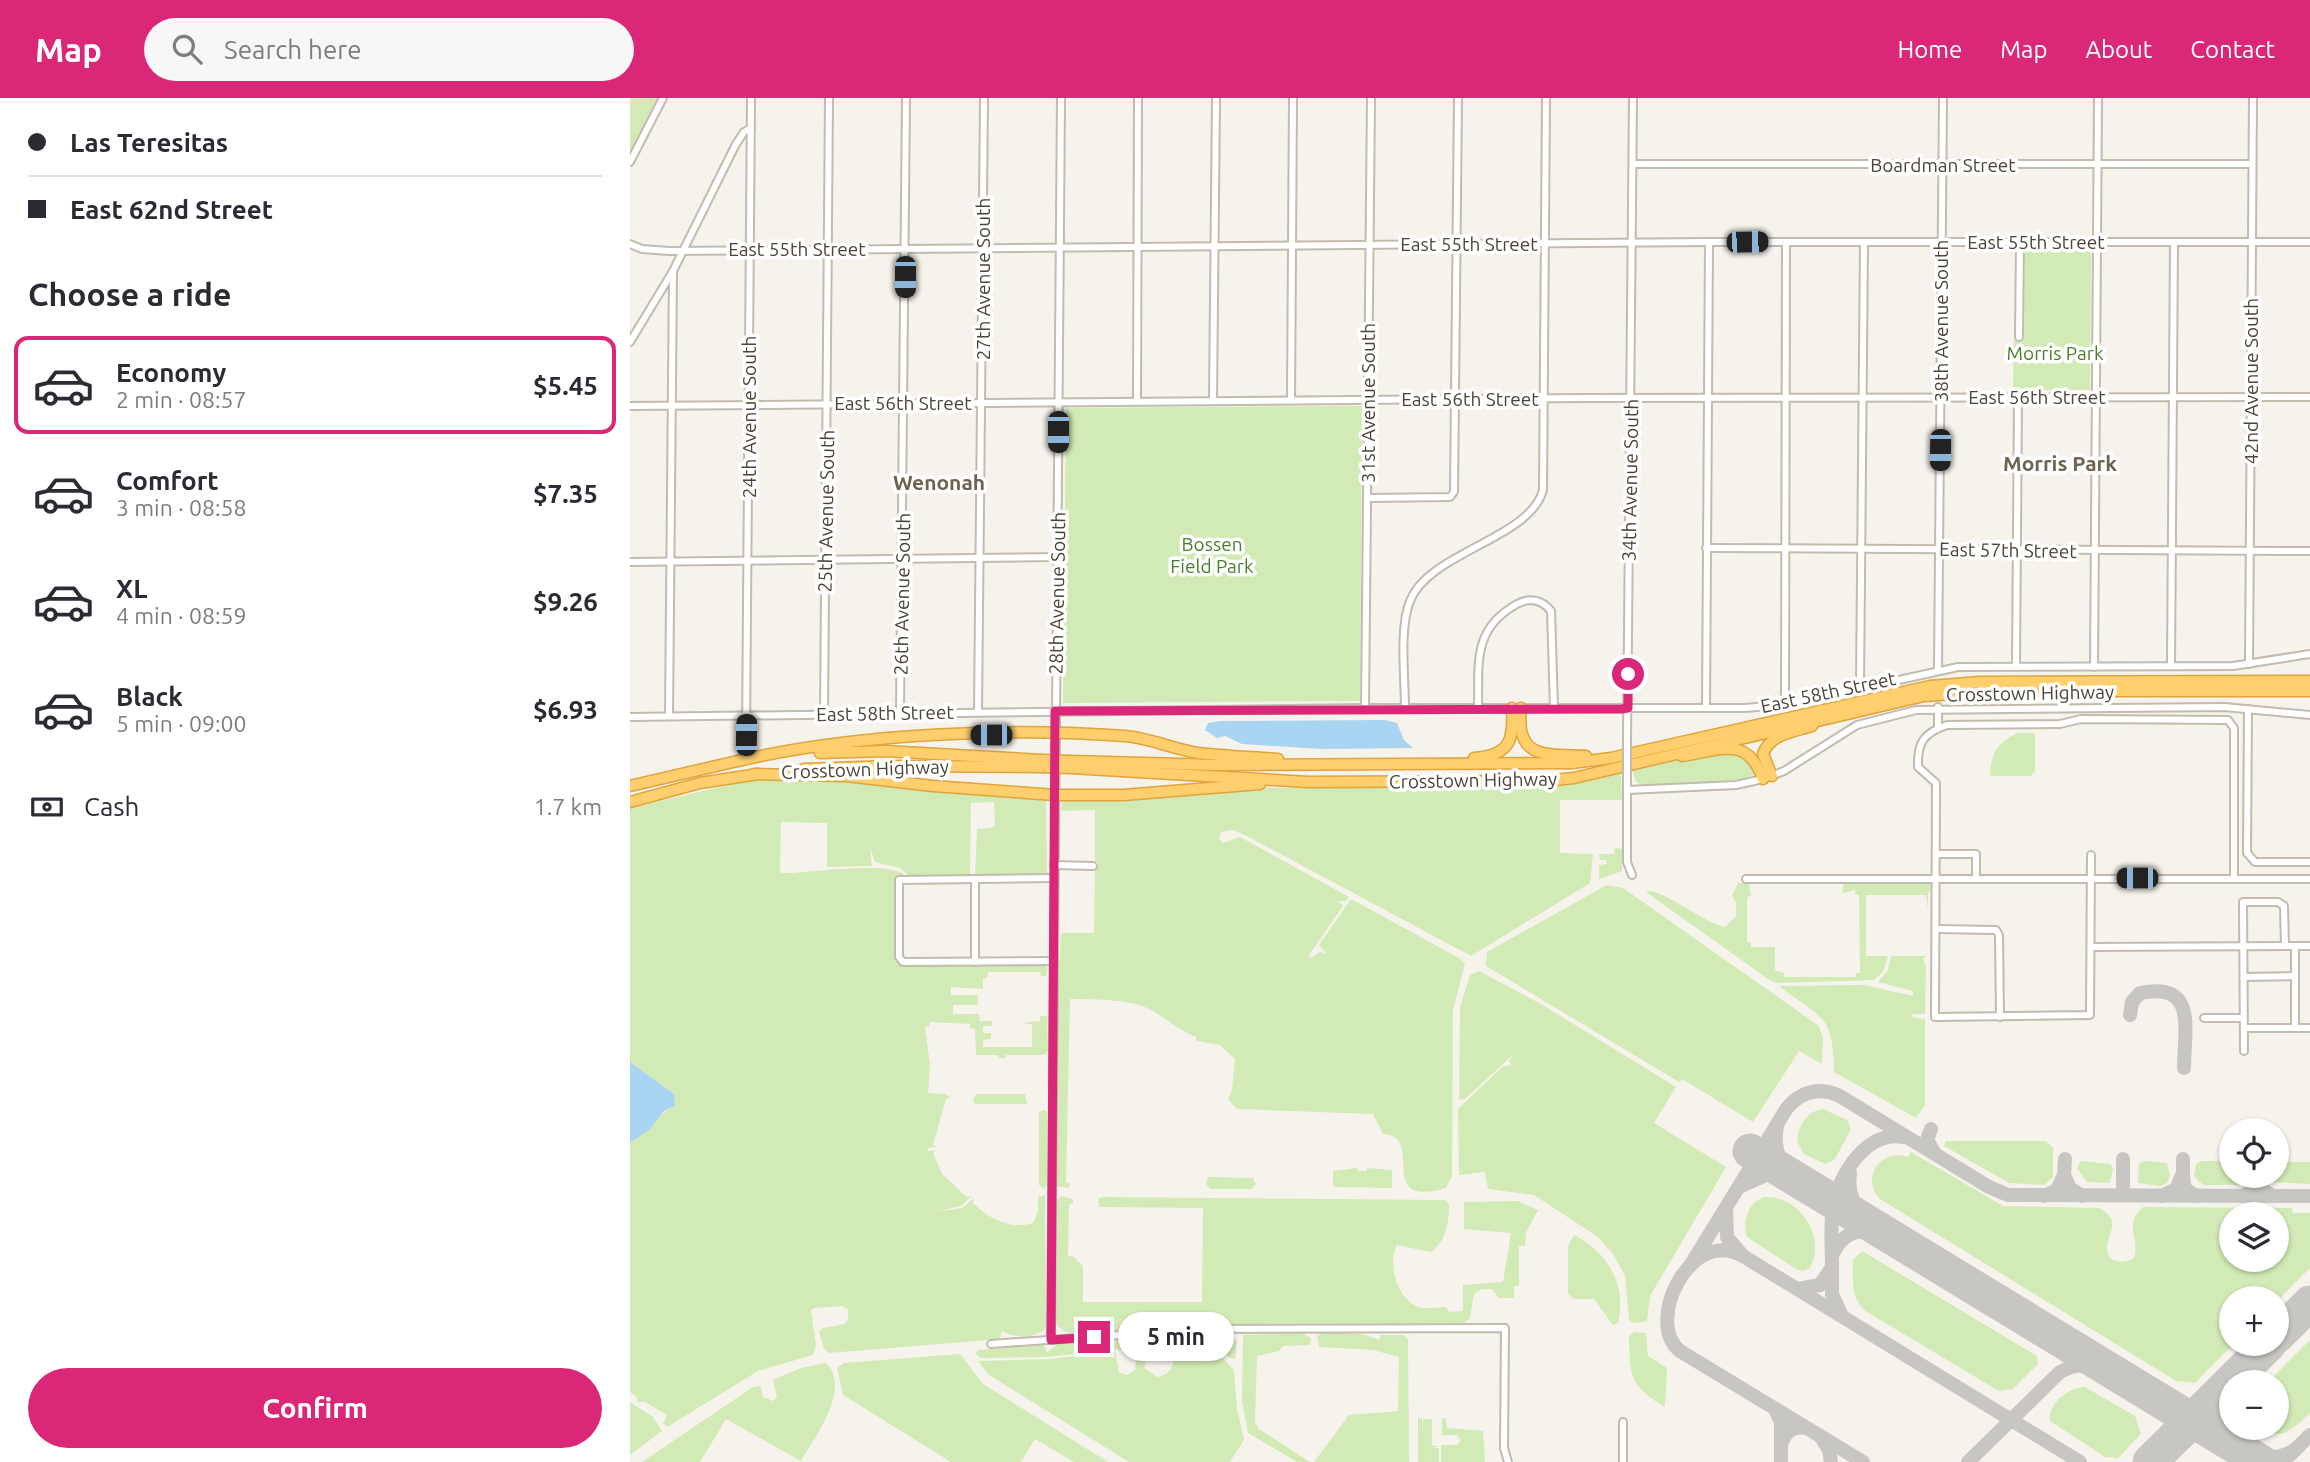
<!DOCTYPE html>
<html lang="en">
<head>
<meta charset="utf-8">
<style>
	body { margin:0; font-family:Ubuntu,sans-serif; background:#f7f7f7; color:#2b2b33; height:100vh; display:flex; flex-direction:column; font-size:26px; white-space:nowrap }
	* { box-sizing:border-box; margin:0 }
	p { font-size:23px; color:#7c7c81 }
	.icon { flex:none; width:38px; height:38px; fill:none; stroke:currentColor; stroke-width:2; stroke-linecap:round; stroke-linejoin:round }
	.map { position:relative; flex:1; overflow:hidden }
	.sheet { display:flex; flex-direction:column; background:#fff; width:630px }
	.sheet>* { flex:none }
	.top-card { display:grid; align-content:center; height:154px; padding:0 28px; background:#fff }
	.buttons { position:absolute; left:1589px; top:1020px; display:grid; gap:14px }
	.buttons a { display:grid; place-items:center; width:70px; height:70px; border-radius:50%; background:#fff; box-shadow:0 2px 5px #0004; font-size:35px }
	.end { position:absolute; width:32px; height:32px; margin:-16px; border:9px solid #db2777; background:#fff; box-shadow:0 0 0 4px #fff }
	.from { border-radius:50% }
	.bubble { position:absolute; height:49px; border-radius:24px; background:#fff; box-shadow:0 2px 5px #0004; font-size:23px; font-weight:700; line-height:49px; text-align:center }
	.car { position:absolute; width:21px; height:42px; margin:-21px -10px; border-radius:9px; box-shadow:0 0 5px 2px #0007; background:linear-gradient(#222 24%,#8ab4d8 0 40%,#222 0 76%,#8ab4d8 0 86%,#222 0) }
	.top-card b { display:flex; align-items:center; gap:24px; height:66px; font-size:26px }
	.top-card b+b { border-top:2px solid #e1e1e2 }
	.top-card i { width:18px; height:18px; background:#2b2b33 }
	ul { padding:0; list-style:none }
	li { display:flex; align-items:center; gap:21px; height:98px; margin:0 14px 10px; padding:0 14px; border:4px solid transparent; border-radius:14px }
	li div { flex:1 }
	li b { display:block; font-size:26px }
	li em { font-style:normal; font-weight:700 }
	li.active { border-color:#db2777 }
	li>.icon { width:63px; height:63px; stroke-width:1.5 }
	h2 { padding:0 28px; font-size:32px; line-height:84px }
	.pay { display:flex; align-items:center; gap:18px; height:77px; padding:0 28px; font-size:26px }
	.pay p { margin-inline-start:auto }
	.button { display:flex; gap:14px; margin-top:auto; padding:14px 28px }
	.button a { flex:1; height:80px; border-radius:42px; background:#db2777; color:#fff; font-size:28px; font-weight:700; line-height:80px; text-align:center }
	header { display:flex; align-items:center; gap:42px; box-sizing:border-box; height:98px; padding:0 35px; background:#db2777; color:#fff }
	header strong { font-size:33px }
	nav { display:flex; gap:38px; margin-inline-start:auto; font-size:24px }
	.search { width:490px; height:63px; background:#f7f7f7; display:flex; align-items:center; gap:18px; box-sizing:border-box; padding:0 24px; border-radius:38px; color:#7c7c81; font-size:26px }
	main { display:flex; flex:1; min-height:0 }
	.map>svg:first-child { display:block }
	.green { fill:#d2eab5; fill-rule:evenodd }
	.water { fill:#a9d4f2 }
	.lines { fill:none; stroke-linecap:round; stroke-linejoin:round }
	.taxiway { stroke:#c8c6c3; stroke-width:14 }
	.runway { stroke:#c8c6c3; stroke-width:35 }
	.minor-casing { stroke:#c2bbae; stroke-width:10 }
	.highway-casing { stroke:#e0a43c; stroke-width:13 }
	.minor { stroke:#fff; stroke-width:6 }
	.highway { stroke:#ffcf6e; stroke-width:10 }
	.minor-bridge-casing { stroke:#c2bbae; stroke-width:10; stroke-linecap:butt }
	.highway-bridge-casing { stroke:#e0a43c; stroke-width:13; stroke-linecap:butt }
	.minor-bridge { stroke:#fff; stroke-width:6 }
	.highway-bridge { stroke:#ffcf6e; stroke-width:10 }
	.route { stroke:#db2777; stroke-width:9 }
	.labels { text-anchor:middle; dominant-baseline:central; stroke-width:7; stroke-linejoin:round; paint-order:stroke }
	.street-label { font-size:19px; fill:#4b4439; stroke:#fff }
	.park-label { font-size:19px; fill:#4a7f2a; stroke:#fff }
	.neighbourhood-label { font-size:21px; font-weight:bold; fill:#6e6250; stroke:#fff }
</style>
</head>
<body>
<header>
<strong>Map</strong>
<div class="search"><svg class="icon" aria-label="search" viewBox="0 0 24 24"><circle cx="10" cy="10" r="6"/><path d="M15 15l6 6"/></svg>Search here</div>
<nav><a>Home</a><a>Map</a><a>About</a><a>Contact</a></nav>
</header>
<main>
<section class="sheet">
<div class="top-card">
<b><i class="from"></i>Las Teresitas</b>
<b><i></i>East 62nd Street</b>
</div>
<h2>Choose a ride</h2>
<ul>
<li class="active"><svg class="icon" aria-label="car" viewBox="0 0 24 24"><path d="M5 17H2v-5l4-1 3-4h7l3 4 3 1v5h-3M9 17h6M6 11h13"/><circle cx="7" cy="17" r="2"/><circle cx="17" cy="17" r="2"/></svg><div><b>Economy</b><p>2 min · 08:57</p></div><em>$5.45</em></li>
<li><svg class="icon" aria-label="car" viewBox="0 0 24 24"><path d="M5 17H2v-5l4-1 3-4h7l3 4 3 1v5h-3M9 17h6M6 11h13"/><circle cx="7" cy="17" r="2"/><circle cx="17" cy="17" r="2"/></svg><div><b>Comfort</b><p>3 min · 08:58</p></div><em>$7.35</em></li>
<li><svg class="icon" aria-label="car" viewBox="0 0 24 24"><path d="M5 17H2v-5l4-1 3-4h7l3 4 3 1v5h-3M9 17h6M6 11h13"/><circle cx="7" cy="17" r="2"/><circle cx="17" cy="17" r="2"/></svg><div><b>XL</b><p>4 min · 08:59</p></div><em>$9.26</em></li>
<li><svg class="icon" aria-label="car" viewBox="0 0 24 24"><path d="M5 17H2v-5l4-1 3-4h7l3 4 3 1v5h-3M9 17h6M6 11h13"/><circle cx="7" cy="17" r="2"/><circle cx="17" cy="17" r="2"/></svg><div><b>Black</b><p>5 min · 09:00</p></div><em>$6.93</em></li>
</ul>
<div class="pay"><svg class="icon" aria-label="cash" viewBox="0 0 24 24"><path d="M3 7h18v10H3z"/><circle cx="12" cy="12" r="2"/></svg>Cash<p>1.7 km</p></div>
<div class="button"><a>Confirm</a></div>
</section>
<div class="map">
<svg width="1680" height="1364" viewBox="0 0 1680 1364">
	<rect width="100%" height="100%" fill="#f6f3ec"/>
	<g class="green">
		<path d="M0,0H28L0,54Z"/>
		<path d="M1395,150H1461L1460,292H1383L1384,242L1394,241Z"/>
		<path d="M732,308L730,603L433,605L436,310Z"/>
		<path d="M1387,635H1405V673L1401,678H1360C1361,655 1367,645 1387,635Z"/>
		<path d="M1094,654L1118,658L1125,674L1124,677L1106,682L1011,687L1006,684L1003,674L991,675L992,702H930V755L963,756L960,785L841,858L617,738L603,732L591,734L589,741L593,745L610,739L719,799L716,803H709L713,808L679,857L680,860L690,854L697,856L689,847L721,801L829,860L835,866L823,912L822,1078L816,1090C743,1111 797,1038 753,1036L743,1016L607,1011L598,1001L602,992L605,961L590,947L566,943V939C549,932 538,922 523,913C502,900 464,902 440,901L436,1084L441,1086L438,1090L427,1088L428,862L430,861L431,835H464L465,771L468,770V764H465V712L431,713L432,702L622,690L901,687Z"/>
		<path d="M186,680L416,701L417,776L345,777L347,731L365,729L364,704L341,705L340,777L279,778L270,770L245,764L240,749L242,768L197,769V725L151,724L150,771L151,775H160C184,774 260,763 275,777L266,783L265,794V859L268,866L417,868L416,878H411L410,874H358L357,880H353V891L321,889V897H348V907H323V916H349L350,923H362V928H353V935H361V941L353,942V949H402V926L392,925L410,923V918H417L418,953L414,957H376L375,960H369L368,957H346L345,931L340,930V926L300,924L299,929H295L300,967L298,995L316,996L320,1000L316,1001L303,1047L307,1049L298,1050V1053L307,1052L303,1055L312,1076L337,1099L342,1098L331,1108L304,1114L332,1110L344,1100L343,1105C360,1121 379,1132 403,1125L408,1113V1099L415,1097L416,1230C404,1242 383,1240 372,1233L370,1241L199,1255L194,1251L189,1234L193,1230L215,1226L218,1221V1212L212,1208L184,1210L181,1212L186,1247L183,1257L128,1273L37,1329L33,1325L37,1317L15,1304H7V1299L0,1294V1045C10,1038 33,1013 40,1011L44,996L0,964V710L120,682Z"/>
		<path d="M985,750L992,751V773L969,781V767L977,766L976,762H970L969,756H984Z"/>
		<path d="M1108,785H1119L1121,798L1117,799V844L1121,845V849H1145V872L1154,875V879H1225L1226,875H1230L1229,797L1225,796V792L1212,795L1214,785H1299L1302,791L1298,795V811L1296,797H1236V858H1258L1253,874L1244,882L1149,885L1141,883L1016,794C1029,788 1073,825 1095,829L1106,818V804L1102,798Z"/>
		<path d="M977,787L993,790L1189,928L1193,940L1192,966L1169,953L1123,1024L1052,981L1049,984L856,868L857,854Z"/>
		<path d="M1261,858H1296L1293,861L1296,868L1295,916H1283L1281,919L1295,921V1007L1286,1020L1204,974C1203,914 1192,922 1149,888L1234,887L1283,898V893L1248,884L1258,872Z"/>
		<path d="M849,873L911,906L1046,989L1024,1025L1096,1069L1020,1198L1017,1223L1004,1225L999,1222L995,1178L983,1156L968,1139L904,1097L858,1091L855,1074L829,1077L828,1011L872,969L881,967L879,963L885,955L835,1001L829,1002L830,909L840,877Z"/>
		<path d="M346,996H395L397,1006H345L343,1002Z"/>
		<path d="M1193,1011L1217,1022L1221,1031L1205,1061L1195,1066L1174,1056L1167,1043C1169,1026 1176,1014 1193,1011Z"/>
		<path d="M414,1012L417,1014V1087L414,1091L409,1087V1014Z"/>
		<path d="M1316,1043H1416L1423,1050V1079L1414,1087L1379,1085L1314,1048Z"/>
		<path d="M1281,1054L1373,1108L1469,1110C1493,1124 1478,1131 1477,1150C1477,1166 1495,1166 1504,1160C1510,1139 1493,1127 1513,1109L1662,1110L1663,1115H1680V1170L1647,1203L1601,1200V1246H1604L1565,1285L1546,1283L1250,1101C1230,1080 1251,1050 1278,1059ZM1647,1116V1162H1601V1116Z"/>
		<path d="M1451,1063L1480,1066L1483,1071L1480,1085L1457,1084L1447,1070Z"/>
		<path d="M1515,1063L1537,1065L1540,1078L1537,1085L1530,1088L1508,1085L1509,1065Z"/>
		<path d="M1572,1063H1601V1078H1619V1082L1611,1087H1573L1564,1078L1566,1066Z"/>
		<path d="M1648,1064H1680V1086L1642,1084L1639,1078H1647Z"/>
		<path d="M727,1070L728,1073H736L737,1070L762,1072V1090L703,1089V1073Z"/>
		<path d="M578,1079L623,1080L626,1086L622,1091H580L576,1086Z"/>
		<path d="M431,1098L443,1101V1105L439,1106L438,1158L444,1159L453,1168V1204H572L573,1110L469,1109L468,1101L472,1099L815,1102L819,1106C819,1124 817,1142 801,1154L767,1147C757,1165 767,1201 788,1209C796,1212 807,1209 816,1209L819,1214L833,1213V1187L873,1184L881,1135L834,1131V1104L888,1103L908,1112L896,1134L895,1148H889V1188H884V1200H869L862,1191H852L844,1196L840,1220L834,1225L589,1226L442,1235L433,1233L426,1225L427,1102Z"/>
		<path d="M1134,1099C1169,1097 1197,1139 1180,1170L1173,1173L1166,1171L1117,1139C1112,1123 1118,1105 1134,1099Z"/>
		<path d="M944,1137C978,1154 997,1187 988,1225L983,1227L964,1201H944L938,1195V1148Z"/>
		<path d="M1232,1153L1407,1258L1408,1266L1383,1291L1369,1293L1237,1214C1220,1201 1223,1182 1223,1162Z"/>
		<path d="M1004,1234L1016,1235L1018,1258L1037,1270L1035,1309C999,1288 1000,1278 999,1238Z"/>
		<path d="M672,1235L681,1240L680,1247L653,1248L649,1253L627,1258L625,1324L629,1331L680,1364H667L618,1335L612,1304L613,1237Z"/>
		<path d="M693,1235C712,1235 735,1234 749,1242L750,1237H773L778,1241L779,1364H684L719,1317L768,1313L769,1259L743,1252L689,1249L687,1238Z"/>
		<path d="M599,1236L607,1243L605,1262L581,1248L556,1245L416,1259L351,1260L345,1255L349,1252L414,1247L417,1254L428,1246Z"/>
		<path d="M1680,1242V1315C1663,1332 1649,1344 1626,1330H1647V1284H1638Z"/>
		<path d="M548,1249L585,1252L604,1272L607,1311L614,1342L600,1364H499L359,1277L348,1263L421,1261L485,1253L489,1274L497,1277L505,1272L507,1257L511,1254L516,1258L515,1270L527,1279C548,1275 540,1262 548,1249Z"/>
		<path d="M330,1256L353,1286L478,1364H444L405,1341L391,1364H321L213,1297L207,1270L214,1265Z"/>
		<path d="M196,1265C222,1290 185,1339 171,1363L96,1321L70,1364H12L123,1289L130,1288L133,1299L142,1303L147,1300L143,1282L171,1270Z"/>
		<path d="M1455,1289L1505,1318L1511,1336L1488,1360L1475,1359L1420,1323C1417,1305 1440,1289 1455,1289Z"/>
		<path d="M0,1304L23,1319L32,1333L0,1357Z"/>
		<path d="M788,1319L792,1321V1337L793,1321H802V1347L809,1349L799,1350H809V1364H788Z"/>
		<path d="M812,1320H816L817,1330L853,1333L855,1364H811V1347H827L831,1343L827,1337H812Z"/>
	</g>
	<g class="water">
		<path d="M755,622L767,625L774,642L783,650L691,651L612,646L595,638L587,640L575,632L578,625L591,623Z"/>
		<path d="M0,964L44,996L45,1008L34,1013L19,1032L0,1045Z"/>
	</g>
	<g class="lines">
		<g class="taxiway">
			<path d="M1500,917L1502,904L1510,895C1568,883 1554,931 1554,970"/>
			<path d="M1301,1031L1297,1042L1304,1054"/>
			<path d="M1553,1075V1061"/>
			<path d="M1434,1077L1435,1061"/>
			<path d="M1111,1088L1138,1076L1171,1084C1152,1070 1142,1053 1147,1028"/>
			<path d="M1493,1088V1061"/>
			<path d="M1414,1098L1427,1092L1434,1077L1440,1090L1452,1098"/>
			<path d="M1532,1098L1546,1091L1553,1075L1554,1090L1566,1098"/>
			<path d="M1613,1098L1625,1091L1628,1080L1633,1092L1643,1098"/>
			<path d="M1096,1111L1097,1139L1113,1158C1060,1128 1014,1225 1050,1253L1233,1364"/>
			<path d="M1203,1156C1215,1128 1240,1129 1264,1141C1239,1123 1215,1110 1220,1075"/>
			<path d="M1113,1158L1450,1364"/>
			<path d="M1060,1168L1157,1010C1171,994 1188,989 1208,997L1359,1089L1378,1097L1680,1098"/>
			<path d="M1202,1169C1202,1149 1200,1128 1203,1109C1209,1076 1237,1032 1274,1039"/>
			<path d="M1168,1191L1190,1187L1202,1169V1196L1211,1216"/>
			<path d="M1145,1311L1151,1324V1347C1155,1333 1165,1326 1179,1331"/>
			<path d="M1191,1339L1199,1352L1201,1364"/>
			<path d="M1659,1358L1680,1337"/>
			<path d="M1151,1364V1347"/>
			<path d="M1338,1364L1430,1274C1451,1262 1467,1267 1488,1277"/>
			<path d="M1620,1364L1605,1348C1627,1360 1643,1364 1665,1352"/>
		</g>
		<g class="runway">
			<path d="M1120,1053L1631,1364"/>
			<path d="M1647,1238L1680,1205"/>
			<path d="M1520,1364L1639,1246"/>
		</g>
		<defs>
			<g id="minor">
				<path d="M0,64L33,0"/>
				<path d="M1003,66H1622"/>
				<path d="M0,146L12,151L39,153L1079,144H1680"/>
				<path d="M1389,239L1390,144"/>
				<path d="M0,244L43,173L106,46L114,34L121,30"/>
				<path d="M507,302L508,0"/>
				<path d="M583,302L586,0"/>
				<path d="M661,302L663,0"/>
				<path d="M0,308L956,300L1680,299"/>
				<path d="M738,400L820,399L824,394L828,0"/>
				<path d="M1076,450L1680,453"/>
				<path d="M0,464L428,459"/>
				<path d="M1619,566L1623,0"/>
				<path d="M1541,568L1544,144"/>
				<path d="M1386,569L1388,299"/>
				<path d="M1464,569L1468,0"/>
				<path d="M1308,571L1313,0"/>
				<path d="M1230,589L1234,144"/>
				<path d="M1155,607L1156,144"/>
				<path d="M1308,609V630"/>
				<path d="M735,610L741,0"/>
				<path d="M775,610C775,580 769,530 780,503C799,454 900,441 913,392L916,0"/>
				<path d="M848,610C849,565 842,531 887,506C900,499 912,502 921,513L924,610"/>
				<path d="M1076,610L1079,144"/>
				<path d="M1618,611L1617,755L1625,764H1680"/>
				<path d="M348,614L354,0"/>
				<path d="M270,615L276,0"/>
				<path d="M194,616L199,0"/>
				<path d="M39,618L43,173"/>
				<path d="M0,619L735,610H1114L1155,607L1328,569L1603,568L1680,556"/>
				<path d="M116,637L121,0"/>
				<path d="M997,642L1003,0"/>
				<path d="M997,679V764L1002,777"/>
				<path d="M997,692L1106,687L1133,681L1154,673L1227,627L1286,612L1594,609L1680,617"/>
				<path d="M1307,756H1346V781"/>
				<path d="M1461,757L1460,917L1305,919L1306,685L1288,669C1287,644 1294,635 1317,627L1430,626L1451,621L1598,622L1604,630V780"/>
				<path d="M424,767L463,768"/>
				<path d="M1116,781H1680"/>
				<path d="M1306,831L1366,832L1369,837L1370,919"/>
				<path d="M1665,848V930"/>
				<path d="M1461,849L1680,848"/>
				<path d="M424,863L273,864L269,859V782L424,780"/>
				<path d="M345,864V781"/>
				<path d="M1614,879L1665,878"/>
				<path d="M1574,920H1613"/>
				<path d="M1614,930H1680"/>
				<path d="M1614,953L1613,804H1648L1654,808L1655,848"/>
				<path d="M421,1242L431,0"/>
				<path d="M361,1246L576,1231L875,1230L874,1350L878,1364"/>
				<path d="M993,1324V1364"/>
			</g>
			<g id="highway">
				<path d="M891,610C885,662 916,656 956,658"/>
				<path d="M190,655L255,653L412,662"/>
				<path d="M1052,658C1091,652 1117,637 1133,681"/>
				<path d="M844,660C880,657 884,643 882,610"/>
				<path d="M108,663C222,636 378,629 495,638C520,640 543,651 568,655C594,658 621,659 648,661"/>
				<path d="M441,663L586,667L942,665L981,660L1300,588L1350,584L1680,583"/>
				<path d="M441,670L678,684L914,683L944,680L1294,598L1369,593H1680"/>
				<path d="M174,671L260,668L411,669"/>
				<path d="M124,676L216,678L303,688L425,697H493L630,686"/>
				<path d="M1142,678L1133,656C1140,636 1163,634 1182,628"/>
				<path d="M0,688L112,662"/>
				<path d="M0,704L70,685L128,676"/>
			</g>
		</defs>
		<use href="#minor" class="minor-casing"/>
		<use href="#highway" class="highway-casing"/>
		<use href="#minor" class="minor"/>
		<use href="#highway" class="highway"/>
		<defs>
			<path id="minor-bridge" d="M997,679V642"/>
			<g id="highway-bridge">
				<path d="M412,662L441,663"/>
				<path d="M411,669L441,670"/>
			</g>
		</defs>
		<use href="#minor-bridge" class="minor-bridge-casing"/>
		<use href="#highway-bridge" class="highway-bridge-casing"/>
		<use href="#minor-bridge" class="minor-bridge"/>
		<use href="#highway-bridge" class="highway-bridge"/>
	</g>
	<g class="lines">
		<path class="route" d="M464,1239L421,1242L425,613L992,611L998,610V576"/>
	</g>
	<g class="labels">
		<g class="street-label">
			<text x="1313" y="67">Boardman Street</text>
			<text x="1406" y="144">East 55th Street</text>
			<text x="839" y="146">East 55th Street</text>
			<text x="167" y="151">East 55th Street</text>
			<text transform="translate(353 181) rotate(-90)">27th Avenue South</text>
			<text transform="translate(1311 223) rotate(-90)">38th Avenue South</text>
			<text transform="translate(1621 283) rotate(-90)">42nd Avenue South</text>
			<text x="1407" y="299">East 56th Street</text>
			<text x="840" y="301">East 56th Street</text>
			<text x="273" y="305">East 56th Street</text>
			<text transform="translate(738 305) rotate(-90)">31st Avenue South</text>
			<text transform="translate(119 319) rotate(-90)">24th Avenue South</text>
			<text transform="translate(1000 382) rotate(-89)">34th Avenue South</text>
			<text transform="translate(196 413) rotate(-89)">25th Avenue South</text>
			<text transform="translate(1378 452) rotate(1)">East 57th Street</text>
			<text transform="translate(427 495) rotate(-89)">28th Avenue South</text>
			<text transform="translate(272 496) rotate(-89)">26th Avenue South</text>
			<text transform="translate(1198 594) rotate(-12)">East 58th Street</text>
			<text transform="translate(1400 595) rotate(-1)">Crosstown Highway</text>
			<text transform="translate(255 615) rotate(-1)">East 58th Street</text>
			<text transform="translate(235 671) rotate(-2)">Crosstown Highway</text>
			<text transform="translate(843 682) rotate(-1)">Crosstown Highway</text>
		</g>
		<g class="park-label">
			<text x="1425" y="255">Morris Park</text>
			<text x="582" y="446">Bossen<tspan x="582" dy="22">Field Park</tspan></text>
		</g>
		<g class="neighbourhood-label">
			<text x="1430" y="365">Morris Park</text>
			<text x="309" y="384">Wenonah</text>
		</g>
	</g>
</svg>
<div class="buttons">
<a><svg class="icon" aria-label="locate" viewBox="0 0 24 24"><circle cx="12" cy="12" r="6"/><path d="M12 2v4M12 18v4M2 12h4M18 12h4"/></svg></a>
<a><svg class="icon" aria-label="layers" viewBox="0 0 24 24"><path d="M12 4l9 5-9 5-9-5zM3 14l9 5 9-5"/></svg></a>
<a>+</a>
<a>−</a>
</div>
<i class="end from" style="left:998px;top:576px"></i>
<i class="end" style="left:464px;top:1239px"></i>
<div class="bubble" style="left:488px;top:1214px;width:116px">5 min</div>
<i class="car" style="left:1117px;top:144px;rotate:89deg"></i>
<i class="car" style="left:275px;top:179px;rotate:180deg"></i>
<i class="car" style="left:428px;top:334px;rotate:180deg"></i>
<i class="car" style="left:1310px;top:352px;rotate:181deg"></i>
<i class="car" style="left:116px;top:637px;rotate:1deg"></i>
<i class="car" style="left:361px;top:637px;rotate:270deg"></i>
<i class="car" style="left:1507px;top:780px;rotate:270deg"></i>
</div>
</main>
</body>
</html>
